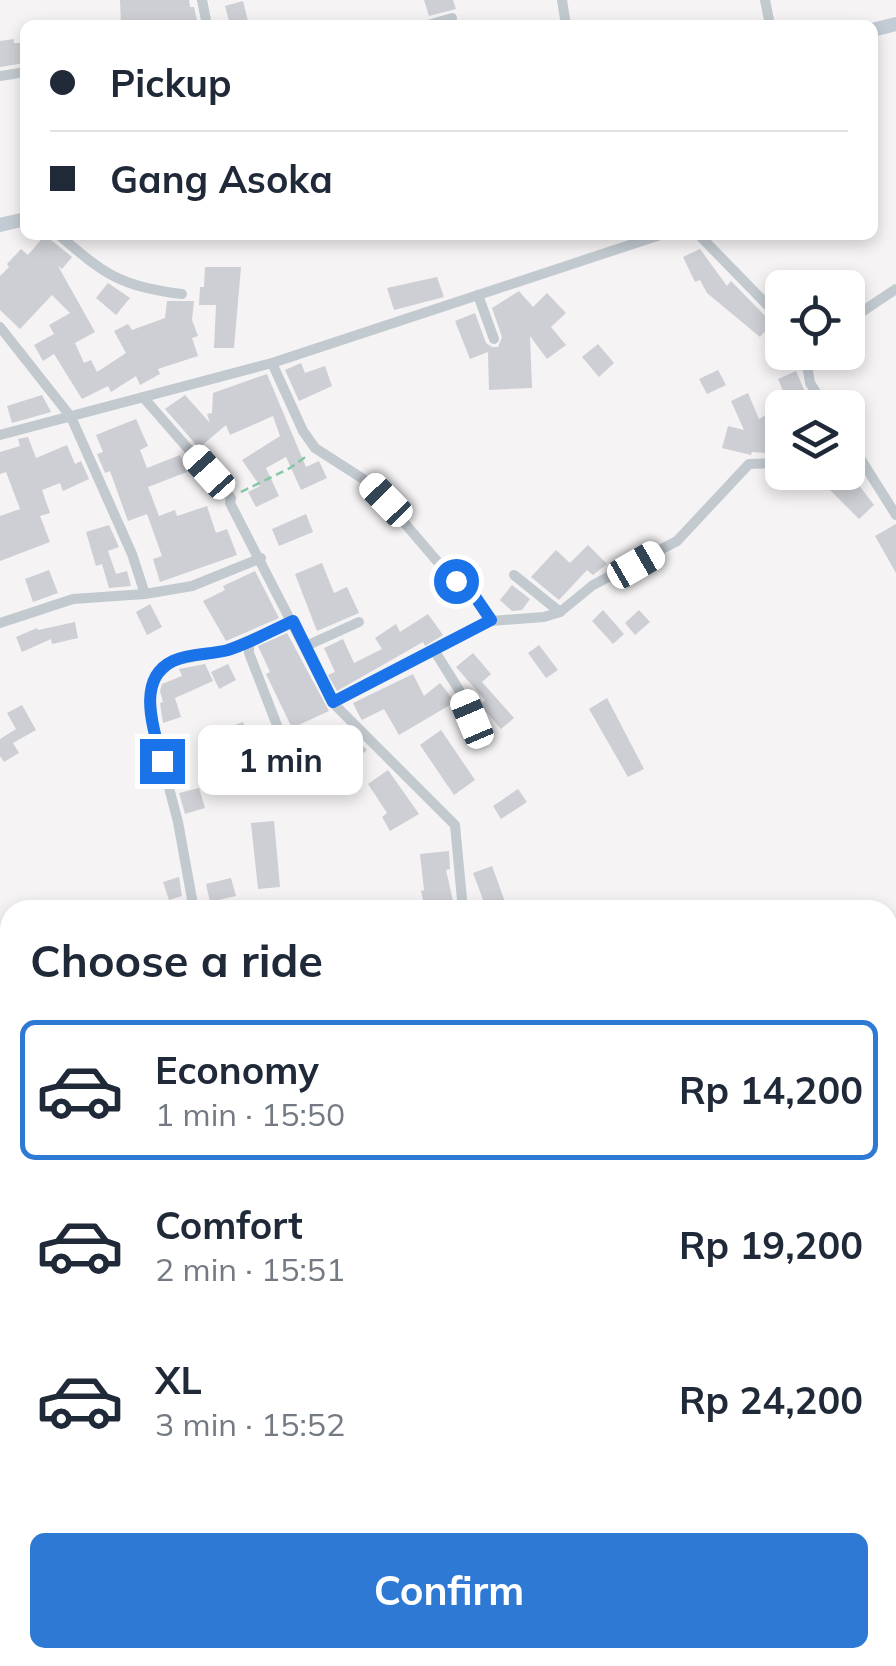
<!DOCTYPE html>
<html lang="en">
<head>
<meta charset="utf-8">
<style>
	body { margin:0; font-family:Mulish,sans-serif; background:#f2f2f3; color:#1f2937; height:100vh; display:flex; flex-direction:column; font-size:38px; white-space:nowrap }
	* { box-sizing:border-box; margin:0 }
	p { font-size:32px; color:#747a83 }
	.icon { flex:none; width:55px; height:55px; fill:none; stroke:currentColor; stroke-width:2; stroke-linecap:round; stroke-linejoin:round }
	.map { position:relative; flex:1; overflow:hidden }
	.details { position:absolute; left:0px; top:900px; width:898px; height:768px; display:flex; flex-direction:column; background:#fff; border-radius:30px 30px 0 0; box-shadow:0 5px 15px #0003 }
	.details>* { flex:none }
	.guide { position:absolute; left:20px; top:20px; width:858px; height:220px; border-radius:15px; box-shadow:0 5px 15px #0003; display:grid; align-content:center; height:220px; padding:0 30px; background:#fff }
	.fabs { position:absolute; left:765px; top:270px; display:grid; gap:20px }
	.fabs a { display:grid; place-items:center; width:100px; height:100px; border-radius:15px; background:#fff; box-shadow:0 5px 15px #0003; font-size:50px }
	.end { position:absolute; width:45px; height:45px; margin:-22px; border:12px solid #1a73e8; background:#fff; box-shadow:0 0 0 5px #fff }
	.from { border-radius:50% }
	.bubble { position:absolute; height:70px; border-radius:15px; background:#fff; box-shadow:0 5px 15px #0003; font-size:32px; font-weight:700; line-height:70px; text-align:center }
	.car { position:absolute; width:30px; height:60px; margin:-30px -15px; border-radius:12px; box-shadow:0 0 8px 2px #0007; background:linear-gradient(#fff 24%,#345 0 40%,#fff 0 76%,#345 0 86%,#fff 0) }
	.guide b { display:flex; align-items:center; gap:35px; height:95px; font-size:38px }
	.guide b+b { border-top:2px solid #e0e1e3 }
	.guide i { width:25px; height:25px; background:#1f2937 }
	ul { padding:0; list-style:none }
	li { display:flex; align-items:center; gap:30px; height:140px; margin:0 20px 15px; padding:0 10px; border:5px solid transparent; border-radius:15px }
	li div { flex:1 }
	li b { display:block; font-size:38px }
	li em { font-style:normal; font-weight:700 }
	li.current { border-color:#2e79d4 }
	li>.icon { width:90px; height:90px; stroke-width:1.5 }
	h2 { padding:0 30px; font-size:45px; line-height:120px }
	.button { display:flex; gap:20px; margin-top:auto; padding:20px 30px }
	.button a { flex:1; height:115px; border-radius:15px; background:#2e79d4; color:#fff; font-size:40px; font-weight:700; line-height:115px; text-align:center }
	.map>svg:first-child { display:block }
	.building { fill:#cdcfd4 }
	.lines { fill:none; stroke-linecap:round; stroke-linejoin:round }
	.path { stroke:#82c8a4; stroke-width:2.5; stroke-dasharray:8 5; stroke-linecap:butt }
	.street { stroke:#c2cad0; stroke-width:10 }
	.secondary { stroke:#c3cbd4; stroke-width:14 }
	.route { stroke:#1a73e8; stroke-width:12 }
</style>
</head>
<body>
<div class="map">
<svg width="896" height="1666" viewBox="0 0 896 1666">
	<rect width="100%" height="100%" fill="#f5f3f3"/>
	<g class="building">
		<path d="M120,0H189L190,7H194L198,25H121Z"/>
		<path d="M424,0H453L456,9L429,16Z"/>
		<path d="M243,1L249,25H230L225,6Z"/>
		<path d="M14,39V43H25V63L0,67V41Z"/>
		<path d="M45,235L72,257L62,269L58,266L95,332L75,343L84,363L91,360L97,372L126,353L114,331L128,324L132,330L165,318L167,301H194L192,320L198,336L192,338L198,356L158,369L160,374L140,385L136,376L111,392L108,386L82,399L54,354L43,361L34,345L54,334L49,325L70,313L52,295L20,329L0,310V276L9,267L7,264L21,249L28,255Z"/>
		<path d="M700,249L727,286L731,281L772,323L760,337L707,293L700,280L695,282L683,257Z"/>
		<path d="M205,267H241L234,348H214L216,305H199L200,287H204Z"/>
		<path d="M437,277L444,297L394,310L387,288Z"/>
		<path d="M108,283L130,298L116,315L96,298Z"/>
		<path d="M519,291L533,307L547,293L566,313L551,327L566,345L547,359L530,336L532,388L489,390L488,352L470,359L455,321L475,313L486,343L492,347H498L502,337L492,308Z"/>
		<path d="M598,344L614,363L599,377L582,357Z"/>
		<path d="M301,363L305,373L325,366L332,386L299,401L285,370Z"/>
		<path d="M718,370L726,385L707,394L699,379Z"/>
		<path d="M796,371L805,392L787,400L778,379Z"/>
		<path d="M267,374L306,467L319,461L327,478L301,490L286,457L266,468L279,496L256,507L248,492L260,486L242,460L280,436L273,416L230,435L226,425L199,448L165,409L185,395L210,423L207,414L212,413L213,393Z"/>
		<path d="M748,393L759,419L782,405V454L752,452L751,455L722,448L728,426L744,430L731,401Z"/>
		<path d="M42,395L51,412L12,423L7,406Z"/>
		<path d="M136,419L148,446L140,450L147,468L180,455L187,472L148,487L159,516L175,510L177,516L207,506L216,533L227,529L237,555L160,582L153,559L162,556L147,514L128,521L110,471L105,473L97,454L103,452L96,435Z"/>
		<path d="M28,437L36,458L67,445L75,464L81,461L89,479L63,491L60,483L42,490L50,513L40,516L50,542L0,561V516L20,509L6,472L0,474V452L20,446L18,439Z"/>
		<path d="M835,472H849L874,505L859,519L823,483Z"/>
		<path d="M306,514L313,532L279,546L272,529Z"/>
		<path d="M896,524V573L875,536Z"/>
		<path d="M109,525L119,547L108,551L116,574L127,571L131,586L109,588L102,564L96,566L86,532Z"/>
		<path d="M588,545L607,564L593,575L587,570L559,600L531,577L556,550L570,563Z"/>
		<path d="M322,563L334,593L347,587L359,613L317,631L295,574Z"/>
		<path d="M49,570L58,593L33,602L25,579Z"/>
		<path d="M255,571L279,618L226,641L203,601L225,590L223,586Z"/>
		<path d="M512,585L530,599L522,610L512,611L500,600Z"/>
		<path d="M150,604L162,627L147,635L136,612Z"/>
		<path d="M603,610L624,634L613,644L592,621Z"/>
		<path d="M639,610L650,622L635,635L625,623Z"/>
		<path d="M428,614L443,635L425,646L423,642L337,691L328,675L335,672L324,648L343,639L354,663L382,649L375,638L396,624L400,632Z"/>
		<path d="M75,622L78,638L52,644L51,639L22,652L16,637L37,628L38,630Z"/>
		<path d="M287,633L329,711L292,728L266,674L270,672L258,646Z"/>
		<path d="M539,645L558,670L546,678L528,653Z"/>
		<path d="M473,653L491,674L482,682L514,718L501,729L480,705L485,700L456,667Z"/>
		<path d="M205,664L213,681L175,698L181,717L163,723L160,703L163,702L160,691L162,684L182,676L179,669Z"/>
		<path d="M228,664L236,680L219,689L211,672Z"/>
		<path d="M413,674L424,696L440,683L455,702L399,735L384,709L362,720L360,717L353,703Z"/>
		<path d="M607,698L644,769L628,777L589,709Z"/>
		<path d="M22,705L36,730L13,743L19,753L4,762L0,756V739L16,729L7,713Z"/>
		<path d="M243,722L251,746L230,754L221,730Z"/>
		<path d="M441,730L475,780L454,795L420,745Z"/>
		<path d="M357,740L367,750L350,764L341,752Z"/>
		<path d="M388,770L419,814L390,831L382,817L387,813L368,784Z"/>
		<path d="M199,788L205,808L185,814L179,793Z"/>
		<path d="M518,789L527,802L501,819L493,806Z"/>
		<path d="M274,821L280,887L258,889L251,823Z"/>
		<path d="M449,851L450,869L446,870L453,901L425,908L421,891L424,890L420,854Z"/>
		<path d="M492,866L508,910H487L473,873Z"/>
		<path d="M179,877L182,896L169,900L163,882Z"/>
		<path d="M231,878L236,896L210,902L206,884Z"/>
	</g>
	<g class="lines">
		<path class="path" d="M241,492L290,468L308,455"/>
		<g class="street">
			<path d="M202,0L207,25"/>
			<path d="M562,0L566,25"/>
			<path d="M765,0L770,25"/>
			<path d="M428,25L452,18"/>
			<path d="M0,76L25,72"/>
			<path d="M59,235C104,274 121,287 182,294"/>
			<path d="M699,235L782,320"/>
			<path d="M478,295L494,339"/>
			<path d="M848,321L896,289"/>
			<path d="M0,327L71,417L132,554L145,594"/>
			<path d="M805,352L810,383L826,408"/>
			<path d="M272,363L303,431L315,448L371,484L437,561L476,597L491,621"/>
			<path d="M143,397L231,498L230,503L333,703L455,825L463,910"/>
			<path d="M0,435L272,363L660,235"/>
			<path d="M848,439L896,515"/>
			<path d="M514,575L560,612"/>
			<path d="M0,623L73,599L145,594L192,586L261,558"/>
			<path d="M249,642V653L280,733"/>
			<path d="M306,646L359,622"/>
			<path d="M434,650L459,690L472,719"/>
			<path d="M333,703L491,621L544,617L560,612L593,585L677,541L749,464L782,463"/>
			<path d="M194,910L178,822L154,731L150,692L155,678L172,661L224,651L293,621"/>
			<path d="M888,1073H896"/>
			<path d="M0,1224L10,1218"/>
			<path d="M888,1265L896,1259"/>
			<path d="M888,1296L896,1304"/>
			<path d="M0,1479L10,1496"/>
			<path d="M80,1666L101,1658"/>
			<path d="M534,1666L539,1658"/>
			<path d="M627,1666L631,1658"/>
			<path d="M843,1666L850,1658"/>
		</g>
		<g class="secondary">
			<path d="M872,30L896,24"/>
			<path d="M0,225L25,219"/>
		</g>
	</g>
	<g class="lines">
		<path class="route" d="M162,761C154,730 135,679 173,661C190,653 210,655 228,650C250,643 271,631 293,621L333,702L491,620L476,598L456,581"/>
	</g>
</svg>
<div class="fabs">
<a><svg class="icon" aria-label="locate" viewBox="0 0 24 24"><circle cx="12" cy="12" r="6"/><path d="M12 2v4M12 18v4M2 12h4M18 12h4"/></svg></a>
<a><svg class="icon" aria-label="layers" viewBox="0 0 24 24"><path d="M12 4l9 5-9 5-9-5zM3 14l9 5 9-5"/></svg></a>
</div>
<i class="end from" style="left:456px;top:581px"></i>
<i class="end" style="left:162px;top:761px"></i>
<div class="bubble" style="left:198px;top:725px;width:165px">1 min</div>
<i class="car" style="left:209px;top:472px;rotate:318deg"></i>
<i class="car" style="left:386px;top:500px;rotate:316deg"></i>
<i class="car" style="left:636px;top:565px;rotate:60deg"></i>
<i class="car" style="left:472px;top:719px;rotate:337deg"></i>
<div class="guide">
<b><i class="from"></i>Pickup</b>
<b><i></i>Gang Asoka</b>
</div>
<section class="details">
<h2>Choose a ride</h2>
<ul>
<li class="current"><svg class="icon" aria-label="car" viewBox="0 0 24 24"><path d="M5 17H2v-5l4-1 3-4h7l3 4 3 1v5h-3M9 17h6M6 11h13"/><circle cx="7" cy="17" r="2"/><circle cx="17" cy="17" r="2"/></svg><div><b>Economy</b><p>1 min · 15:50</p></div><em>Rp 14,200</em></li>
<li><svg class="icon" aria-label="car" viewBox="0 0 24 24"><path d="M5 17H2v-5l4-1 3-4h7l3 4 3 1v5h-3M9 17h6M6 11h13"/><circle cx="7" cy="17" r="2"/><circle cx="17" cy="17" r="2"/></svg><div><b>Comfort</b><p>2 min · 15:51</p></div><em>Rp 19,200</em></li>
<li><svg class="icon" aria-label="car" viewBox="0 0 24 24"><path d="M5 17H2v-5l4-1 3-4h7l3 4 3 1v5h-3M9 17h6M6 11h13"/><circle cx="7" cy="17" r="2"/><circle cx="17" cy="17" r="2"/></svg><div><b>XL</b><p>3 min · 15:52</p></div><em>Rp 24,200</em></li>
</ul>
<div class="button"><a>Confirm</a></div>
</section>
</div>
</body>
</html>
